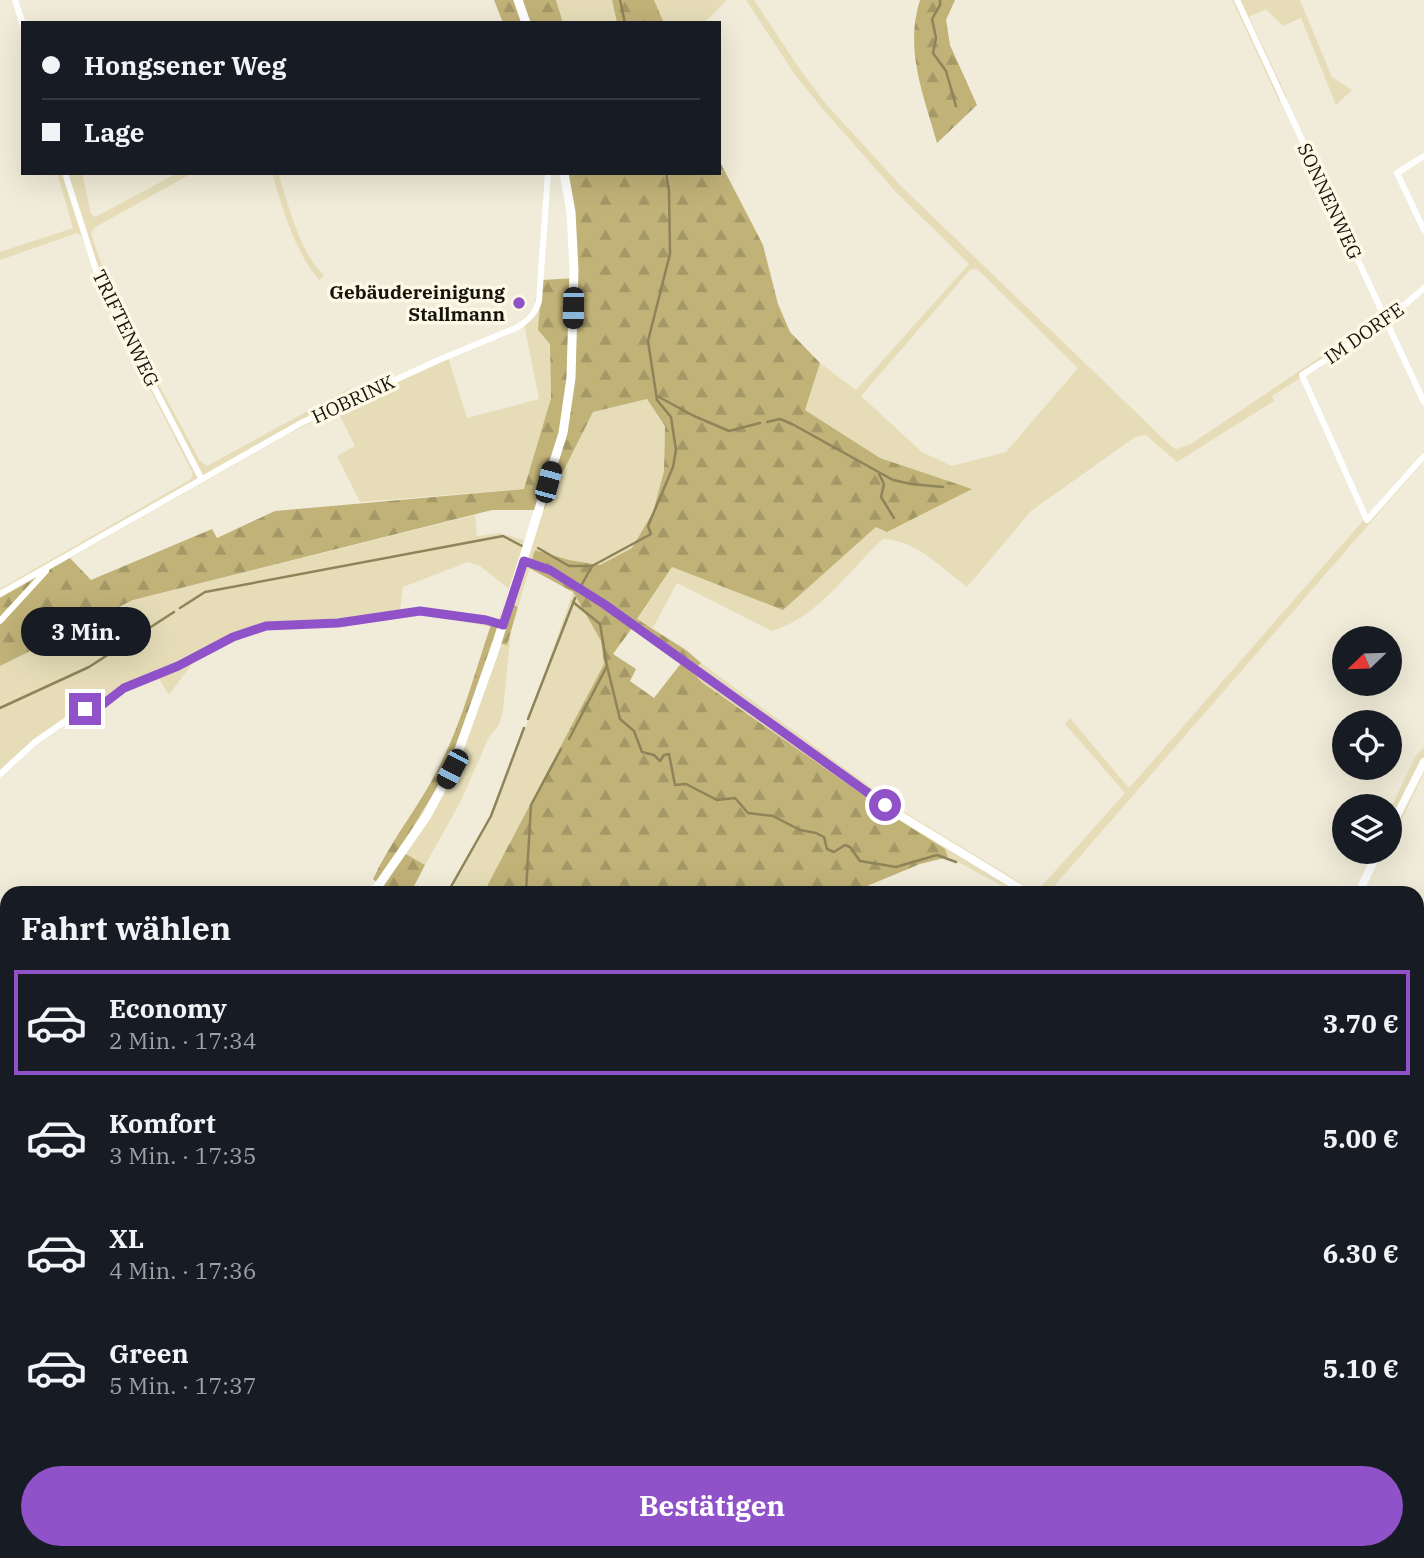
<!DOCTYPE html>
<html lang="de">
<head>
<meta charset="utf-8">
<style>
	body { margin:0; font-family:"IBM Plex Serif",serif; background:#20242c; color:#f1f3f6; height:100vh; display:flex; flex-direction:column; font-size:26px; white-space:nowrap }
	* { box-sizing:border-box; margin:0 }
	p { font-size:23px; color:#9ea1a6 }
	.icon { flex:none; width:38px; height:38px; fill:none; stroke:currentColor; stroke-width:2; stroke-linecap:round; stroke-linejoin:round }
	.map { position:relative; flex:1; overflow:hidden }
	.side { position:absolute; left:0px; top:886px; width:1424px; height:674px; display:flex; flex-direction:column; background:#171b24; border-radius:21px 21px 0 0; box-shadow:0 7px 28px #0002 }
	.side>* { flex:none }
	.guide { position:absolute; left:21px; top:21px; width:700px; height:154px; border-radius:0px; box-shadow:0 7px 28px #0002; display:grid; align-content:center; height:154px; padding:0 21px; background:#171b24 }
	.needle { width:46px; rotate:247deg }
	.buttons { position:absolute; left:1332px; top:626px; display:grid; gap:14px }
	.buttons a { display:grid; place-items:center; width:70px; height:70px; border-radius:50%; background:#171b24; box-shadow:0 7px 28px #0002; font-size:35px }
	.end { position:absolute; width:32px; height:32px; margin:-16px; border:9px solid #8f52c8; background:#fff; box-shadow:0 0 0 4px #fff }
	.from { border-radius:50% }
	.bubble { position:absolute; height:49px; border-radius:24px; background:#171b24; box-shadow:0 7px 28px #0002; font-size:23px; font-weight:800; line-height:49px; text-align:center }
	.car { position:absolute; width:21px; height:42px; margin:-21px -10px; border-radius:9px; box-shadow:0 0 5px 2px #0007; background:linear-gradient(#222 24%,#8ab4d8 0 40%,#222 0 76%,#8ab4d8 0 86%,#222 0) }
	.guide b { display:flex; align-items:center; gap:24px; height:66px; font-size:26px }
	.guide b+b { border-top:2px solid #363941 }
	.guide i { width:18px; height:18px; background:#f1f3f6 }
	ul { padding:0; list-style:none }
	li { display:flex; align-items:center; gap:21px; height:105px; margin:0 14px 10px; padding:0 7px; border:4px solid transparent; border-radius:0px }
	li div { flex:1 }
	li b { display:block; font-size:26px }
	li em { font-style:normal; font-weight:800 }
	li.active { border-color:#8f52c8 }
	li>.icon { width:63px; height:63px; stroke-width:1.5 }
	h2 { padding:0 21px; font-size:32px; line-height:84px }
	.action { display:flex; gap:14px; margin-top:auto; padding:14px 21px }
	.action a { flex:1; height:80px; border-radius:42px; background:#8f52c8; color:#fff; font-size:28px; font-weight:800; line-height:80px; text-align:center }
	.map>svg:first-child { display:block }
	.green { fill:#e6ddb8; fill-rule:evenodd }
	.forest { fill:url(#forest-firs); fill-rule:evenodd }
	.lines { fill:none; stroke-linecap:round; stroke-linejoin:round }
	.stream { stroke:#8f8459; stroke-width:2.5 }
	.minor { stroke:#fff; stroke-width:6 }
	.tertiary { stroke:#fff; stroke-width:8 }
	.secondary { stroke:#fff; stroke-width:9 }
	.primary { stroke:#ece0b1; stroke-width:10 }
	.route { stroke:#8f52c8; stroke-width:9 }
	.poi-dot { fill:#8f52c8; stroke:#fef9e6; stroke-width:2.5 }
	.labels { text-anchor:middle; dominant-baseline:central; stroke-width:7; stroke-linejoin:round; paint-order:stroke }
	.street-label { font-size:19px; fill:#15140d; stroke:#fef9e6 }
	.poi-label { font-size:19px; font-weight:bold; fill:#15140d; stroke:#fef9e6; text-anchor:end }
</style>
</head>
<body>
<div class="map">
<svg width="1424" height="1558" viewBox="0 0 1424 1558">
	<defs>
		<pattern id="forest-firs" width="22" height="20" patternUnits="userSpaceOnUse" patternTransform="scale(1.75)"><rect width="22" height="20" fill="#c1b278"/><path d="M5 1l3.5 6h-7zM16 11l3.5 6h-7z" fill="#a59867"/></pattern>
	</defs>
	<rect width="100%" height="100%" fill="#f1ecd9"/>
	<g class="green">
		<path d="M556,0H612L617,23H563Z"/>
		<path d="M654,0H727L704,23H664Z"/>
		<path d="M746,0H754L801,71L826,104L901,186L1172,447L1177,449L1191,444L1335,347L1338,354L1272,396L1274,401L1177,462L1146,435L1135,437L1031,511L967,587C942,568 916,540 883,539C849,570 818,618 772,631L677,583L653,628L637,620L672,567L783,610L876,527L970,489L880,458L805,410L820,363L856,390L969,264L895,191L821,107L793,72ZM977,269L1078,368L1006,452L952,466L922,452L861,396L970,270Z"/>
		<path d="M1232,0H1300L1332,77L1352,90L1336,105L1301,18L1283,26L1266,9L1249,17L1287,97L1279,101Z"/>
		<path d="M57,173H82L91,214L95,217L178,173H192L94,228L91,233C116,313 161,387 200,461L207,466L350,388L355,395L447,354L467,418L539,399L523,319L534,308L539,279L550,344L551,398L524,489L360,502L337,456L355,446L337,410L292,432L0,598V589L191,479L193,474L112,314L81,235L77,233L0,260V252L73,228Z"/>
		<path d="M272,173H278C290,209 298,248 324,276L319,280C294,250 283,211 272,173Z"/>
		<path d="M647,399L665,426L664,471L653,512L632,548L600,565L569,560L535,550L518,607L508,602L499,629L435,615L419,614L338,626L266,630L233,641L194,661L169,695L157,676C116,694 76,713 41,740C26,751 15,766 0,777V666L133,600L475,515L477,536L500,533L527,541L538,509L544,510L593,412ZM468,562L480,566L509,589L498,620C466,611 434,609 400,610L403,587Z"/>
		<path d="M1424,451V461L1049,892H1014L948,857L945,849L899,820L703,683L692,672L701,663L906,813L1034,891L1040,888L1125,793L1065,724L1070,718L1128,787H1130Z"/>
		<path d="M573,592L601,641L604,664L484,892H447L494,809L520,743Z"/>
		<path d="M511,633L503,710L499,725L489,737L460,803L425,865L399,850L433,796L481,678L492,642L507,645Z"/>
		<path d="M1424,747V773L1390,844V810L1415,757Z"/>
		<path d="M0,1118C12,1189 11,1264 0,1335V1246L3,1223L0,1201Z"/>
	</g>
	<g class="forest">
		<path d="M494,0H556L563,23H503Z"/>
		<path d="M612,0H654L664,23H617Z"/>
		<path d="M920,0H955L946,20L950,45L977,105L937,143C924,96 904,49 920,0Z"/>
		<path d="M719,160L763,245L778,304L790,332L820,363L805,410L880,458L972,489L887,532L876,527L783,610L672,567L637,619L686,650L701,663L692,672L703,683L899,820L945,849L948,857L920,864L860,889L830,892H484L604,664L601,641L573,592L529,568L535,550L569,560L600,565L632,548L653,512L664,471L665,426L647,399L593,412L544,510H492L133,600L0,666V598L70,558L91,580L212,529L217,538L275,511L524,489L551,398L550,344L538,330L542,280L575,278L566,173H719ZM632,628L682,662L654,698L630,681L636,669L613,654Z"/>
		<path d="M508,602L518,607L507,645L492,642L449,768L399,850L425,865L411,892H376L381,886L373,879C392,838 422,803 441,763C463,719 475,671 491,625L499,628Z"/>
	</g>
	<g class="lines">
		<g class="stream">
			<path d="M620,0L625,23"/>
			<path d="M940,0V5L932,19L936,38L933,53L946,71L956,106"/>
			<path d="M657,396L694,416L729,431L760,423"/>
			<path d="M767,422L780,419L792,424L893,480L911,484L943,487"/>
			<path d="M879,474L884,484L881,497L894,518"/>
			<path d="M538,548L569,566H592"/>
			<path d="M581,586L592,566L651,534L648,526L673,467L676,450L671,417L657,400L648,341L670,254L669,191L666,173"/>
			<path d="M180,608L205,592L503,536L522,546"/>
			<path d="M607,666L620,719L634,731L642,752L654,755L660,761L664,755L669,754L675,785L686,784L717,800L735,798L748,813L773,816L800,830L816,833L824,837L827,849L834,852L845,845L850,847L860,861L896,867L937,855L956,862"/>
			<path d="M0,708L89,667L174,612"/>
			<path d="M528,719L575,598"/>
			<path d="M569,739L607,666L600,624L573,602"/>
			<path d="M448,892L491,816L524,728"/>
			<path d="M526,892L531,805L561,749"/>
			<path d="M364,1552L365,1558"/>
		</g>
		<g class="minor">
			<path d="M15,0L23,25"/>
			<path d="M1237,0L1424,402"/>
			<path d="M1424,156L1397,173L1424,230"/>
			<path d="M65,173L96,270L115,312L201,478"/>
			<path d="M1424,288L1386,321L1302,375L1367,520L1424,456"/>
			<path d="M0,594L301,423L441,359L518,327C528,320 536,313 539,301L548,173"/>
			<path d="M0,621L46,571"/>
			<path d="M0,774L35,742L74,715L102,705L124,688L178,666L233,637L266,626L338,623L420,611L486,620L503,625"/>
			<path d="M0,1090L7,1091"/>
			<path d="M944,1552L947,1558"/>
			<path d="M1364,1552L1366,1558"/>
			<path d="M268,1558L275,1552"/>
		</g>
		<g class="tertiary">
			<path d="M524,561L550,570L604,604L901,816L1026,892"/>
			<path d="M1390,829L1424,762"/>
			<path d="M1359,892L1378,852"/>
			<path d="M1418,1160L1424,1165"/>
			<path d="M1044,1558L1046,1552"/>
		</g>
		<g class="secondary">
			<path d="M518,0L526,23"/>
			<path d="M374,892L426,817L452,769L494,652L563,433L571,378L574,270L571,212L564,173"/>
			<path d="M375,1552L377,1558"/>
		</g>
		<g class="primary">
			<path d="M1418,1548L1424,1546"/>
			<path d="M1389,1558L1405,1552"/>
		</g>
	</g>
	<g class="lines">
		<path class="route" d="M85,709L102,705L124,688L178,666L233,637L266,626L338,623L420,611L486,620L503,625L524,561L550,570L604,604L885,805"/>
	</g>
	<circle class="poi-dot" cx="519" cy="303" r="7"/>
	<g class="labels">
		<g class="street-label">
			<text transform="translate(1330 201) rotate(65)">SONNENWEG</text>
			<text transform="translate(126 328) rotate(64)">TRIFTENWEG</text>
			<text transform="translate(1364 333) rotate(-35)">IM DORFE</text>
			<text transform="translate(353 399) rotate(-25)">HOBRINK</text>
		</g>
		<g class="poi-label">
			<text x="505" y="292">Gebäudereinigung<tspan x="505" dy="22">Stallmann</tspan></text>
		</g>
	</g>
</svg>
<div class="buttons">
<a><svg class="needle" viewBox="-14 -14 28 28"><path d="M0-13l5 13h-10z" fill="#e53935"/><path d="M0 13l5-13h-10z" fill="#9ea1a6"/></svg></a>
<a><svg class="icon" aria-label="locate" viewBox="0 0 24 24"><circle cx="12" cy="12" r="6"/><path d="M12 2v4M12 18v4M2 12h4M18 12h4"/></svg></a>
<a><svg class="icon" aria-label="layers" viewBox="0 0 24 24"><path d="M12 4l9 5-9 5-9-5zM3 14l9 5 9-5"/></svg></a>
</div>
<i class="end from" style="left:885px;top:805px"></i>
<i class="end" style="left:85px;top:709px"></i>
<div class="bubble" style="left:21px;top:607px;width:130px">3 Min.</div>
<i class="car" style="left:573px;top:308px;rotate:181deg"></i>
<i class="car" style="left:548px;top:482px;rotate:15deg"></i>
<i class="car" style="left:452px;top:769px;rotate:208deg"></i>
<div class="guide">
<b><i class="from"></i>Hongsener Weg</b>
<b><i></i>Lage</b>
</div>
<section class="side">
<h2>Fahrt wählen</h2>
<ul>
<li class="active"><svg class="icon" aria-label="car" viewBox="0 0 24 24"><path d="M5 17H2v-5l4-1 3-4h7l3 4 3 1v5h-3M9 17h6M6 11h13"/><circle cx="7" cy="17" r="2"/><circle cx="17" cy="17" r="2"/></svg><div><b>Economy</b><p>2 Min. · 17:34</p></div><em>3.70 €</em></li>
<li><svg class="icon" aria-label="car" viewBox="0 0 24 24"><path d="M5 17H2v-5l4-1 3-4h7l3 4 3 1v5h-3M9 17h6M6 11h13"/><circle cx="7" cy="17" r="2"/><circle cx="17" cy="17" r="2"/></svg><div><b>Komfort</b><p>3 Min. · 17:35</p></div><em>5.00 €</em></li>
<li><svg class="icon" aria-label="car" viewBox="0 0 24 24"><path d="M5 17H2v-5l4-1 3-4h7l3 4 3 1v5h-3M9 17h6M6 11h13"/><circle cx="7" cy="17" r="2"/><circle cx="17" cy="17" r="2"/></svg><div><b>XL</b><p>4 Min. · 17:36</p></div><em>6.30 €</em></li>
<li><svg class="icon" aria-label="car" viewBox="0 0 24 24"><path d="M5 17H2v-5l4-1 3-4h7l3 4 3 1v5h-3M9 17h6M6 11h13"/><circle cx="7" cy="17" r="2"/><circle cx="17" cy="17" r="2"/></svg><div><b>Green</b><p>5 Min. · 17:37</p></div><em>5.10 €</em></li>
</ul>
<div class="action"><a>Bestätigen</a></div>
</section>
</div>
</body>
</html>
